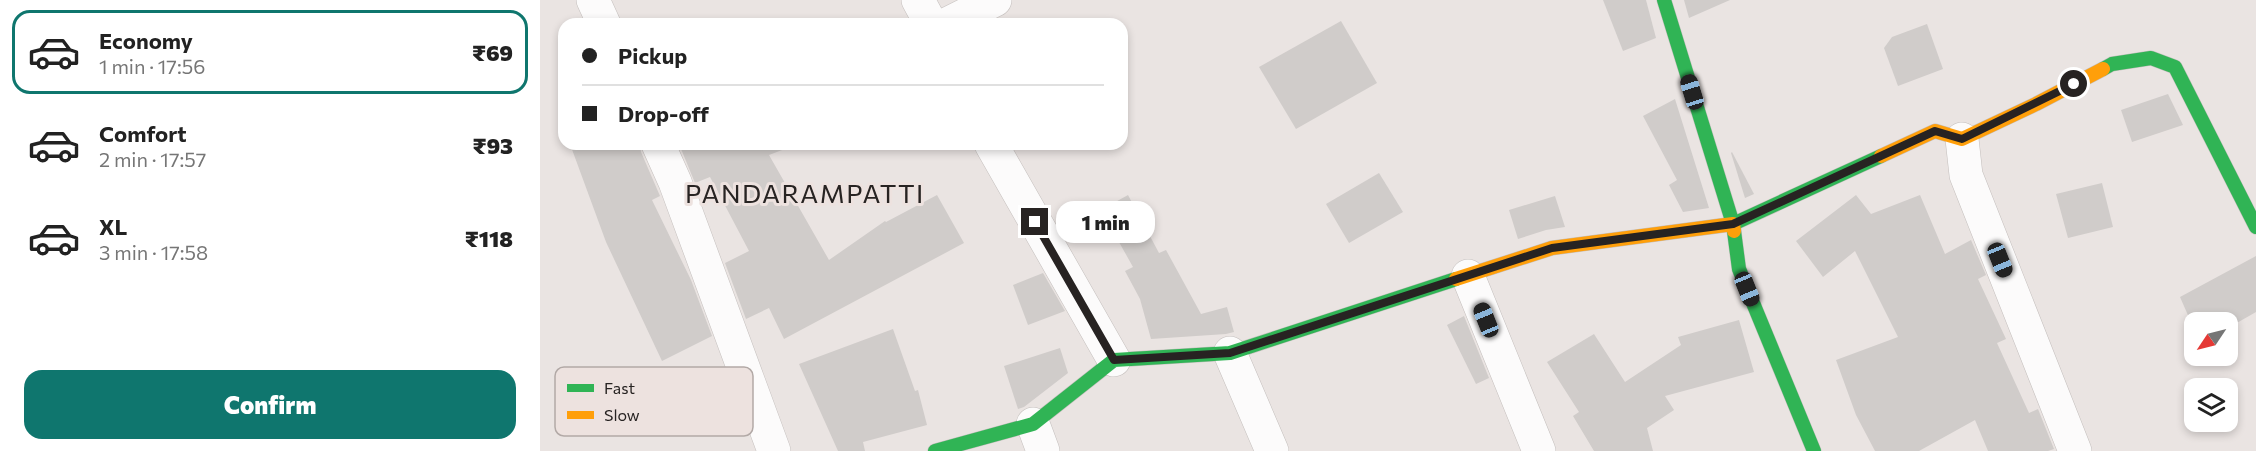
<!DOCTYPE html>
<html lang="en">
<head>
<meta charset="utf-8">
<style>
	body { margin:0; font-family:Commissioner,sans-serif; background:#f6f6f6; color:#222; height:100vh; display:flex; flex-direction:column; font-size:22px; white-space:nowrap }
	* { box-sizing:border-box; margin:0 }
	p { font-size:20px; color:#767676 }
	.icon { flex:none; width:33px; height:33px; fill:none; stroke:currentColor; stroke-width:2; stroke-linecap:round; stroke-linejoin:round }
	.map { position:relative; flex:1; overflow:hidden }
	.panel { display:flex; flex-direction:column; background:#fff; width:540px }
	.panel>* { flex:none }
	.banner { position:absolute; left:18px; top:18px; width:570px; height:132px; border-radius:18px; box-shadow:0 3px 9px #0003; display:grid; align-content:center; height:132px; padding:0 24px; background:#fff }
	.needle { width:39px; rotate:235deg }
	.tools { position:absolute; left:1644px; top:312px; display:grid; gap:12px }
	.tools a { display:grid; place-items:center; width:54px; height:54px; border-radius:12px; background:#fff; box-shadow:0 3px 9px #0003; font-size:30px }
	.end { position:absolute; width:27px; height:27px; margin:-14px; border:8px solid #272322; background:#fff; box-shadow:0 0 0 3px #fff }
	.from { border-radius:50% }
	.bubble { position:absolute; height:42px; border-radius:18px; background:#fff; box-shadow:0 3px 9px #0003; font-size:20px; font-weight:800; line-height:42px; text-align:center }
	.car { position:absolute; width:18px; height:36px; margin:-18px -9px; border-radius:8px; box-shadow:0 0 4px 2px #0007; background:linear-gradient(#222 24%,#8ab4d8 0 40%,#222 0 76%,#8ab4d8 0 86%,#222 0) }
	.banner b { display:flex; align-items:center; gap:21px; height:57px; font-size:22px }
	.banner b+b { border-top:2px solid #e0e0e0 }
	.banner i { width:15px; height:15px; background:#222 }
	ul { padding:10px 0 0; list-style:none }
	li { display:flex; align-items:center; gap:18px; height:84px; margin:0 12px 9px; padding:0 12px; border:3px solid transparent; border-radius:18px }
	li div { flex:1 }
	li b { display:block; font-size:22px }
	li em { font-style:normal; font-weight:800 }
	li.active { border-color:#0f766e }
	li>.icon { width:54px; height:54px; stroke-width:1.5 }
	.action { display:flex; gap:12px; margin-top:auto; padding:12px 24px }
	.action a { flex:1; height:69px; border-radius:18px; background:#0f766e; color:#fff; font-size:24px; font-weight:800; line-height:69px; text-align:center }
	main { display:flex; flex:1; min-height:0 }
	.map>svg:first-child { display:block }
	.building { fill:#d0ccca }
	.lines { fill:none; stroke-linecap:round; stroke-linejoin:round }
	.street-casing { stroke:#c4bfbd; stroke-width:34 }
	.fast-casing { stroke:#c4bfbd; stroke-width:15 }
	.slow-casing { stroke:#c4bfbd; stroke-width:15 }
	.street { stroke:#fcfbfb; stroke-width:33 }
	.fast { stroke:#30b455; stroke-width:14 }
	.slow { stroke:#ff9f0a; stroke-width:14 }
	.route { stroke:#272322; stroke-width:8 }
	.labels { text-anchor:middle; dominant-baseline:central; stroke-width:6; stroke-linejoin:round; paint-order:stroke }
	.quarter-label { font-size:26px; letter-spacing:1.5px; fill:#272322; stroke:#ede2df }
	.key { fill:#ede2df; stroke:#b2a9a6; stroke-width:1.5 }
	.key-label { font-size:16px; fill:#272322 }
</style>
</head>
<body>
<main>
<section class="panel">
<ul>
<li class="active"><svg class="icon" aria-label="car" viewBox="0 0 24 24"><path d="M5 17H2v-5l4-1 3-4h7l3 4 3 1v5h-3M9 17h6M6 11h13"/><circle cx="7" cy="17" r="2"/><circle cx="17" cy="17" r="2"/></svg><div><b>Economy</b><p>1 min · 17:56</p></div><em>₹69</em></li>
<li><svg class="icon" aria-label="car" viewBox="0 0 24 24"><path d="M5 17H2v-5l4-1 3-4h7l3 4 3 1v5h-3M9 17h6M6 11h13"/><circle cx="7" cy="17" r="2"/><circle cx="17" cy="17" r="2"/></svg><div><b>Comfort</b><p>2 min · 17:57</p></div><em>₹93</em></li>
<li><svg class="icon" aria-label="car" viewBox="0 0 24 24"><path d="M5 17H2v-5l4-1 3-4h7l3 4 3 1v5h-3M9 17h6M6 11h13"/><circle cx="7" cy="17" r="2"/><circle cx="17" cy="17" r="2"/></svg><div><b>XL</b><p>3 min · 17:58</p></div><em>₹118</em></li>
</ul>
<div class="action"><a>Confirm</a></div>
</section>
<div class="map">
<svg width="1716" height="451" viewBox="0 0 1716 451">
	<rect width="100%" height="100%" fill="#eae4e2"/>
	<g class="building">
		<path d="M1063,0H1106L1116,38L1083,51Z"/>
		<path d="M1144,0H1190L1149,18Z"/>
		<path d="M801,21L837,83L756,129L719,67Z"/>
		<path d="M1387,24L1403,69L1358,86L1344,48L1352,37Z"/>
		<path d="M1628,94L1643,125L1592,142L1581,110Z"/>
		<path d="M1135,99L1169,208L1143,212L1129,185L1137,180L1103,116Z"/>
		<path d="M30,144H100L101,152L120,196L112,200L151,280L172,336L122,361L66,242Z"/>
		<path d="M139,144H250V147L229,155L289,260L345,221L346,222L397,195L424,243L244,339L229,308L206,319L185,263L209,251L170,177L155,183Z"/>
		<path d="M1192,152L1214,194L1205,198L1191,153Z"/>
		<path d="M839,173L863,212L809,243L786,204Z"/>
		<path d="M1562,183L1573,227L1528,238L1516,194Z"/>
		<path d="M588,195L619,253L626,250L661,314L687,307L694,332L686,334L611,339L600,299L585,271L593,267L561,210Z"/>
		<path d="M1316,195L1331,214L1380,195L1405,254L1431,240L1446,275L1438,279L1466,339L1457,343L1489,413L1498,409L1514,449L1508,451H1448L1435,420L1379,451H1335L1316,415L1296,360L1358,337L1315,251L1283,277L1256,241Z"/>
		<path d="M1015,196L1025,227L1006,230L978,239L969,210Z"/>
		<path d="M1716,256V312L1688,328V322H1654V329L1640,297Z"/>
		<path d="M503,273L525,311L488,325L473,285Z"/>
		<path d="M924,316L949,378L936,384L907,325Z"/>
		<path d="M1199,320L1214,372L1125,396L1134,410L1107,428L1113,451H1054L1033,416L1039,412L1007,362L1054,334L1085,382L1141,345L1138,337Z"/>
		<path d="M353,329L375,391L378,390L387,425L323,442L325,451H298L259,364Z"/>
		<path d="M520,348L528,373L484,407L478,409L464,366Z"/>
	</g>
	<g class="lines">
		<defs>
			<g id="street">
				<path d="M53,0L64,24"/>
				<path d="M378,0L391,24"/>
				<path d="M407,24L455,0"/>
				<path d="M1422,139L1426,175L1535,451"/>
				<path d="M118,144L135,182L234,451"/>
				<path d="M451,144L574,360"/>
				<path d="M928,276L999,451"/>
				<path d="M690,353L732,451"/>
				<path d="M493,424L503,451"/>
			</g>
			<g id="fast">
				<path d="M1124,0L1193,224L1341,156"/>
				<path d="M1563,69L1572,64L1611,58L1635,67L1716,227"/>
				<path d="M1194,231L1199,269L1274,451"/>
				<path d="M395,451L493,424L574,360L690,353L916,279"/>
			</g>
			<g id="slow">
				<path d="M1341,156L1395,131L1422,139L1496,104L1563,69"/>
				<path d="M916,279L1012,248L1193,224L1194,231"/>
			</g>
		</defs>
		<use href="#street" class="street-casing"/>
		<use href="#fast" class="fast-casing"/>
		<use href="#slow" class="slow-casing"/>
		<use href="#street" class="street"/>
		<use href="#fast" class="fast"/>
		<use href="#slow" class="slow"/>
	</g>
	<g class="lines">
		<path class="route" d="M495,222L574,360L690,353L1012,248L1193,224L1395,131L1422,139L1534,84"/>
	</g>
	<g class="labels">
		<g class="quarter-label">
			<text x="265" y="192">PANDARAMPATTI</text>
		</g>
	</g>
	<rect x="15" y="367" width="198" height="69" rx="9" class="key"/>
	<rect x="27" y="384" width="27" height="8" fill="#30b455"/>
	<rect x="27" y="411" width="27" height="8" fill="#ff9f0a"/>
	<g class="key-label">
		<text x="64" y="394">Fast</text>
		<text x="64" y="421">Slow</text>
	</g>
</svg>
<div class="tools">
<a><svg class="needle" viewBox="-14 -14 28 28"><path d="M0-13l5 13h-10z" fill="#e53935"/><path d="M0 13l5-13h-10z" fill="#767676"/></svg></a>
<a><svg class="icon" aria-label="layers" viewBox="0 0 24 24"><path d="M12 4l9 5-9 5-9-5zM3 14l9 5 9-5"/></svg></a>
</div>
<i class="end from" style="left:1534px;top:84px"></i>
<i class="end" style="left:495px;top:222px"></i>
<div class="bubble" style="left:516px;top:201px;width:99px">1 min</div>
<i class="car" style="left:1152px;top:92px;rotate:343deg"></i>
<i class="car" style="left:1460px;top:260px;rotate:158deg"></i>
<i class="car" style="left:1207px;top:289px;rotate:158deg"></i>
<i class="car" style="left:946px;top:320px;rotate:338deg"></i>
<div class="banner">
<b><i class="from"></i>Pickup</b>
<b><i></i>Drop-off</b>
</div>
</div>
</main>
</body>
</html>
